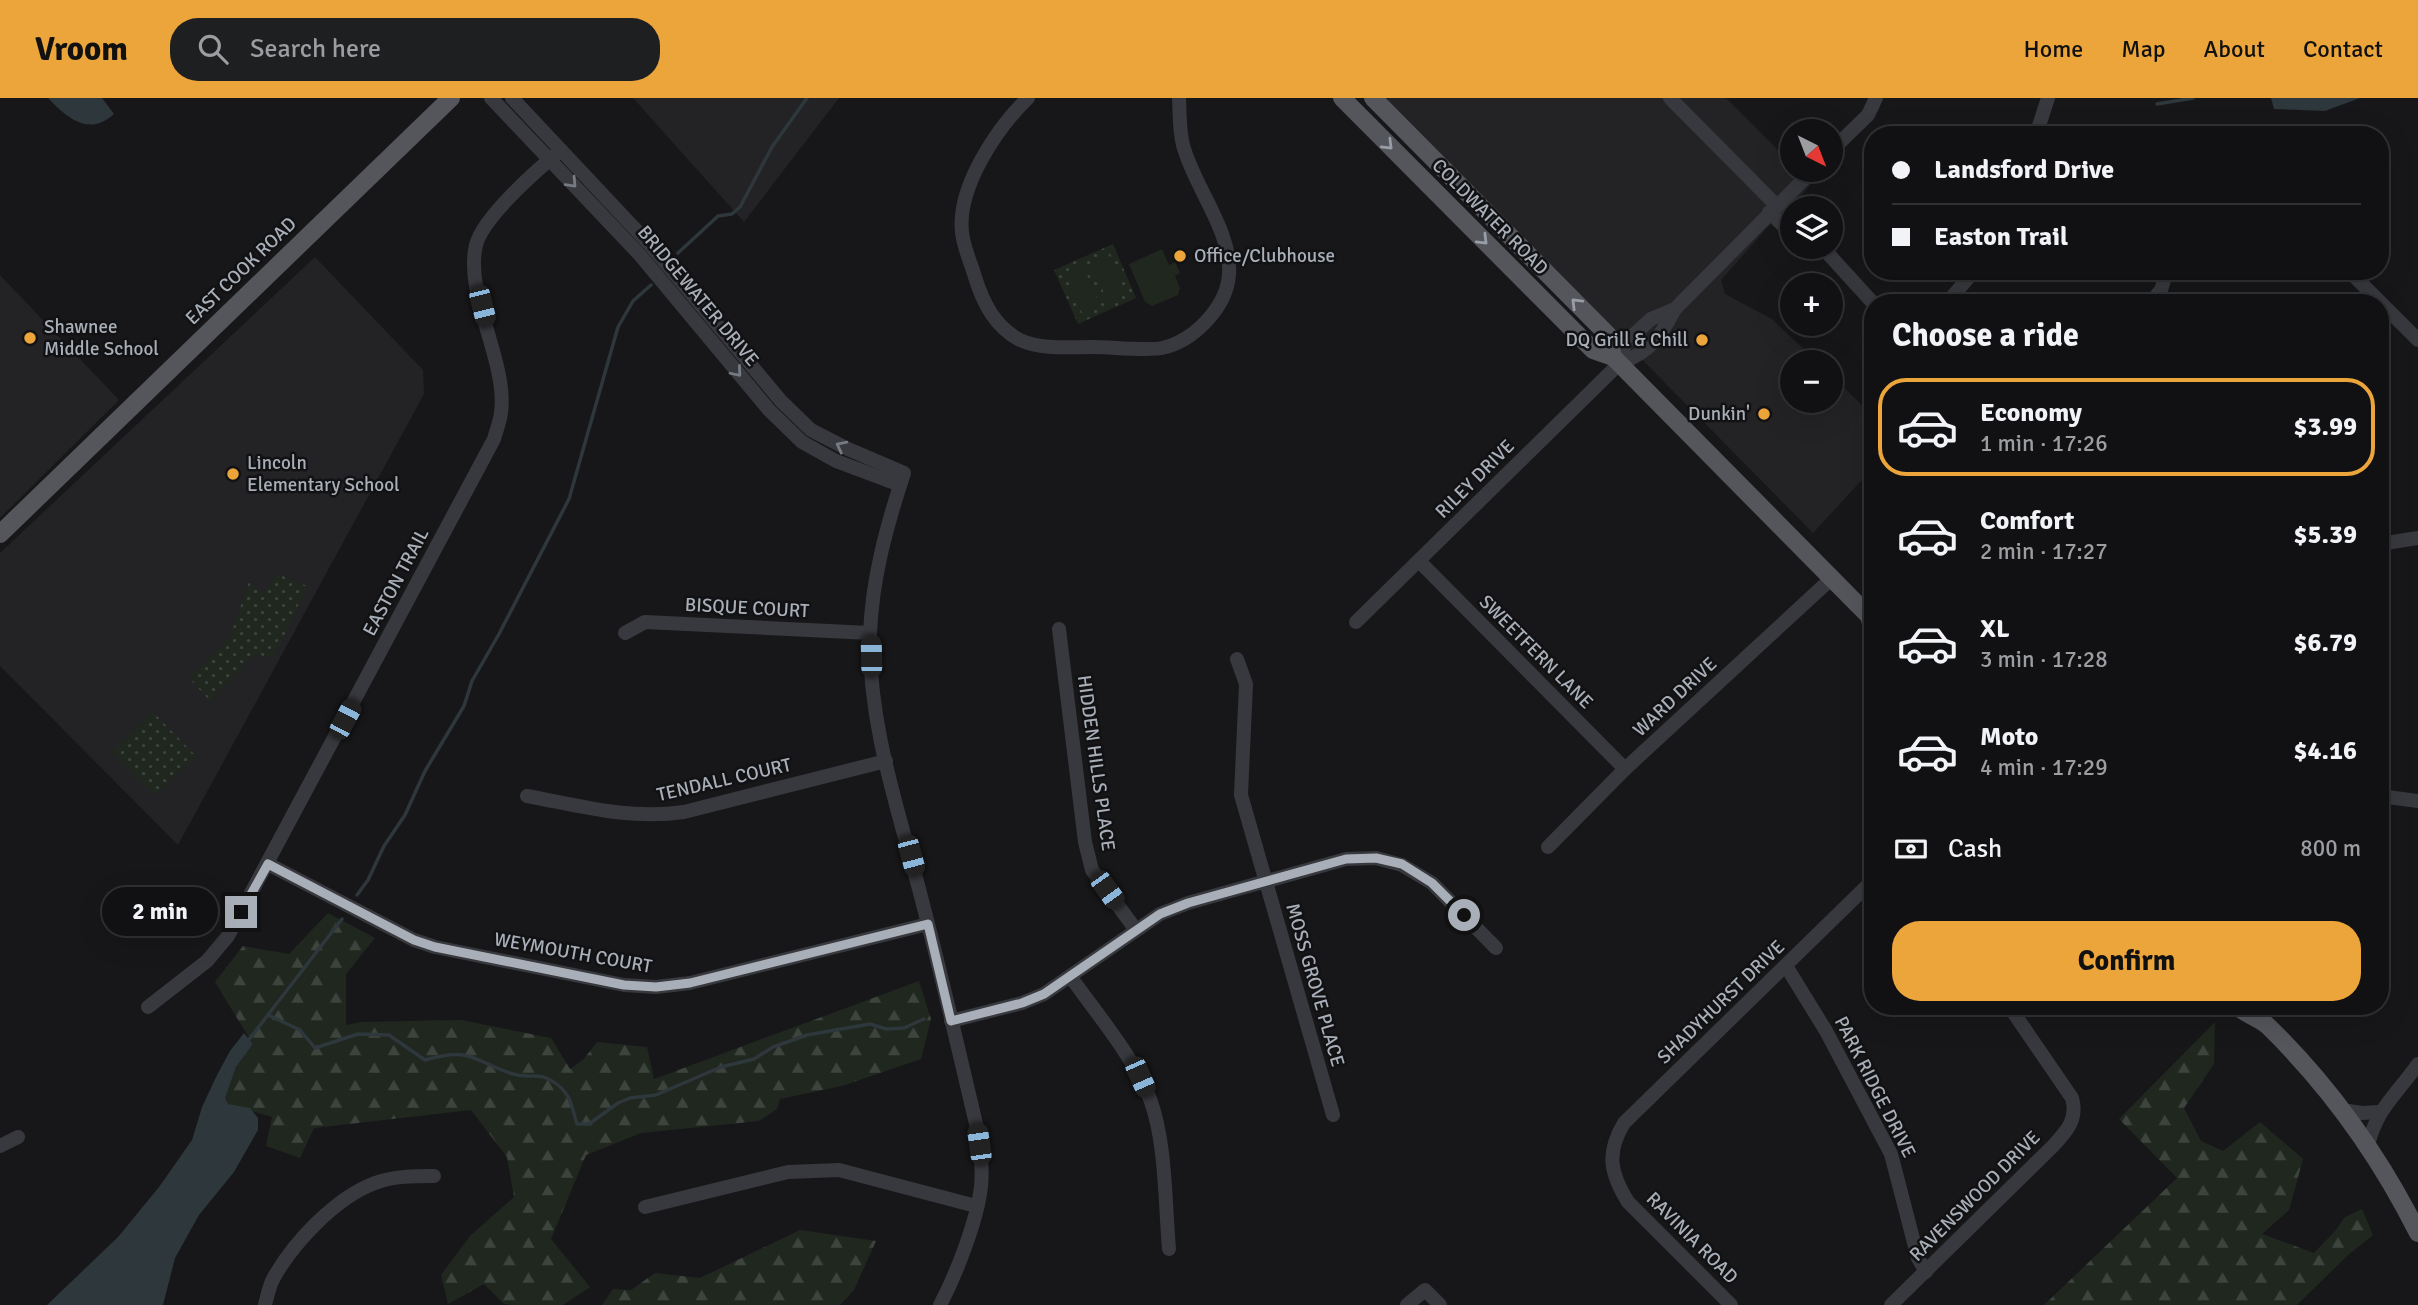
<!DOCTYPE html>
<html lang="en">
<head>
<meta charset="utf-8">
<style>
	body { margin:0; font-family:Signika,sans-serif; background:#1e1f21; color:#f1f3f6; height:100vh; display:flex; flex-direction:column; font-size:26px; white-space:nowrap }
	* { box-sizing:border-box; margin:0 }
	p { font-size:23px; color:#9c9da0 }
	.icon { flex:none; width:38px; height:38px; fill:none; stroke:currentColor; stroke-width:2; stroke-linecap:round; stroke-linejoin:round }
	.map { position:relative; flex:1; overflow:hidden }
	.details { position:absolute; left:1864px; top:196px; width:525px; height:721px; display:flex; flex-direction:column; background:#111113; border-radius:28px; box-shadow:0 7px 28px #0002,0 0 0 2px #303133 }
	.details>* { flex:none }
	.banner { position:absolute; left:1864px; top:28px; width:525px; height:154px; border-radius:28px; box-shadow:0 7px 28px #0002,0 0 0 2px #303133; display:grid; align-content:center; height:154px; padding:0 28px; background:#111113 }
	.needle { width:46px; rotate:138deg }
	.tools { position:absolute; left:1780px; top:21px; display:grid; gap:14px }
	.tools a { display:grid; place-items:center; width:63px; height:63px; border-radius:50%; background:#111113; box-shadow:0 7px 28px #0002,0 0 0 2px #303133; font-size:35px }
	.end { position:absolute; width:32px; height:32px; margin:-16px; border:9px solid #a9afb8; background:#111; box-shadow:0 0 0 4px #111 }
	.from { border-radius:50% }
	.bubble { position:absolute; height:49px; border-radius:24px; background:#111113; box-shadow:0 7px 28px #0002,0 0 0 2px #303133; font-size:23px; font-weight:800; line-height:49px; text-align:center }
	.car { position:absolute; width:21px; height:42px; margin:-21px -10px; border-radius:9px; box-shadow:0 0 5px 2px #0007; background:linear-gradient(#222 24%,#8ab4d8 0 40%,#222 0 76%,#8ab4d8 0 86%,#222 0) }
	.banner b { display:flex; align-items:center; gap:24px; height:66px; font-size:26px }
	.banner b+b { border-top:2px solid #303133 }
	.banner i { width:18px; height:18px; background:#f1f3f6 }
	ul { padding:0; list-style:none }
	li { display:flex; align-items:center; gap:21px; height:98px; margin:0 14px 10px; padding:0 14px; border:4px solid transparent; border-radius:28px }
	li div { flex:1 }
	li b { display:block; font-size:26px }
	li em { font-style:normal; font-weight:800 }
	li.on { border-color:#eca53b }
	li>.icon { width:63px; height:63px; stroke-width:1.5 }
	h2 { padding:0 28px; font-size:32px; line-height:84px }
	.pay { display:flex; align-items:center; gap:18px; height:77px; padding:0 28px; font-size:26px }
	.pay p { margin-inline-start:auto }
	.action { display:flex; gap:14px; margin-top:auto; padding:14px 28px }
	.action a { flex:1; height:80px; border-radius:28px; background:#eca53b; color:#111; font-size:28px; font-weight:800; line-height:80px; text-align:center }
	header { display:flex; align-items:center; gap:42px; box-sizing:border-box; height:98px; padding:0 35px; background:#eca53b; color:#111 }
	header strong { font-size:33px }
	nav { display:flex; gap:38px; margin-inline-start:auto; font-size:24px }
	.search { width:490px; height:63px; background:#1e1f21; display:flex; align-items:center; gap:18px; box-sizing:border-box; padding:0 24px; border-radius:28px; color:#9c9da0; font-size:26px }
	.map>svg:first-child { display:block }
	.built { fill:#232326 }
	.forest { fill:url(#forest-firs) }
	.park { fill:url(#park-dots) }
	.pitch { fill:#1f271f }
	.water { fill:#2d373c }
	.lines { fill:none; stroke-linecap:round; stroke-linejoin:round }
	.stream { stroke:#2d373c; stroke-width:3.5 }
	.minor { stroke:#38393e; stroke-width:14 }
	.major { stroke:#54565c; stroke-width:18 }
	.oneway { stroke:#989da6 }
	.oneway2 { stroke:#767a81 }
	.route { stroke:#a9afb8; stroke-width:9 }
	.poi-dot { fill:#eca53b; stroke:#121214; stroke-width:2.5 }
	.labels { text-anchor:middle; dominant-baseline:central; stroke-width:5; stroke-linejoin:round; paint-order:stroke }
	.street-label { font-size:19px; fill:#a9afb8; stroke:#121214 }
	.poi-label { font-size:19px; fill:#a9afb8; stroke:#121214; text-anchor:start }
</style>
</head>
<body>
<header>
<strong>Vroom</strong>
<div class="search"><svg class="icon" aria-label="search" viewBox="0 0 24 24"><circle cx="10" cy="10" r="6"/><path d="M15 15l6 6"/></svg>Search here</div>
<nav><a>Home</a><a>Map</a><a>About</a><a>Contact</a></nav>
</header>
<div class="map">
<svg width="2418" height="1207" viewBox="0 0 2418 1207">
	<defs>
		<pattern id="forest-firs" width="22" height="20" patternUnits="userSpaceOnUse" patternTransform="scale(1.75)"><rect width="22" height="20" fill="#1f271f"/><path d="M5 1l3.5 6h-7zM16 11l3.5 6h-7z" fill="#3d443d"/></pattern>
		<pattern id="park-dots" width="8" height="8" patternUnits="userSpaceOnUse" patternTransform="scale(1.75)"><rect width="8" height="8" fill="#1f271f"/><path d="M2 2h.1M6 6h.1" fill="none" stroke="#3d443d" stroke-width="1.8" stroke-linecap="round"/></pattern>
	</defs>
	<rect width="100%" height="100%" fill="#171719"/>
	<g class="built">
		<path d="M633,0H839L744,124Z"/>
		<path d="M1384,0H1726L1792,66V72H1797L1811,86L1798,102L1768,129L1721,182L1725,196L1772,221L1817,264H1792V303H1830L1831,277L1872,317V371L1813,435Z"/>
		<path d="M315,159L423,272L424,296L178,747L0,568V455Z"/>
		<path d="M0,177L119,302L0,420Z"/>
	</g>
	<g class="forest">
		<path d="M328,815L375,840L346,876V927L361,924L461,922L551,940L570,971L584,961L597,944L647,949L654,981L919,883L931,921L921,961L842,988L780,1001L777,1011L759,1023L641,1035L586,1057L551,1141L590,1189L563,1207H511L504,1206L484,1186L448,1206L441,1177L470,1138L514,1099L507,1059L471,1012L314,1030L300,1060L266,1048L272,1019L228,1006L224,1000L236,969L253,946L215,884L243,848L289,856Z"/>
		<path d="M2215,924L2214,966L2184,1010L2201,1043L2223,1053L2260,1024L2303,1061L2289,1112L2262,1136L2314,1155L2335,1133L2345,1119L2362,1111L2373,1137L2347,1158L2297,1207H2044L2177,1080L2119,1021Z"/>
		<path d="M800,1132L876,1143L854,1192L840,1207H602L613,1191L631,1192L655,1175L700,1180Z"/>
	</g>
	<g class="park">
		<path d="M1113,146L1136,200L1078,226L1054,172Z"/>
		<path d="M278,476L307,488L276,555L268,560L256,555L210,603L189,580L230,539L249,484L262,496Z"/>
		<path d="M153,614L196,658L154,698L111,654Z"/>
	</g>
	<g class="pitch">
		<path d="M1162,151L1169,167L1175,164L1180,175L1175,178L1180,190L1178,197L1152,208L1145,204L1129,166Z"/>
		<path d="M1109,157L1126,196L1108,204L1091,165Z"/>
		<path d="M1083,168L1100,207L1082,215L1065,176Z"/>
	</g>
	<g class="water">
		<path d="M48,0H102L114,16C89,39 67,20 48,0Z"/>
		<path d="M2271,0H2360L2325,13L2274,11Z"/>
		<path d="M244,935L253,946L236,969L225,1000L228,1006L250,1010L258,1020V1032L234,1074L199,1117L175,1160L163,1207H47L118,1139L159,1089L192,1042L202,1009L217,977L230,953Z"/>
	</g>
	<g class="lines">
		<g class="stream">
			<path d="M2157,6L2193,0"/>
			<path d="M678,155L718,118L732,116L740,109L772,49L807,0"/>
			<path d="M357,797L368,782L384,748L405,717L425,673L464,608L472,583L499,536L569,401L618,229L633,203L651,187"/>
			<path d="M268,917L300,932L315,950L358,936L389,937L425,962C473,948 472,963 513,976C533,982 538,971 559,988C572,999 572,1011 577,1026H589L618,1005L630,1000L656,997L721,969L754,961L773,949L807,937L870,926L886,931L904,930L924,921"/>
			<path d="M247,944L342,821"/>
		</g>
		<g class="minor">
			<path d="M491,0L640,157L769,312L802,344L836,363L900,387"/>
			<path d="M512,0L652,149L781,303L811,332L848,351L904,375C887,427 872,480 870,536C868,623 897,708 919,791C940,870 958,950 977,1030C980,1050 983,1069 981,1089C977,1123 956,1177 940,1207"/>
			<path d="M1028,0C997,30 957,89 962,134C963,148 971,165 975,179C983,205 995,229 1020,242C1041,252 1071,249 1093,249C1111,249 1147,253 1162,250C1194,243 1227,209 1229,176C1232,133 1194,89 1183,47C1179,32 1180,16 1179,0"/>
			<path d="M1670,0L1776,107"/>
			<path d="M2036,37L2048,0"/>
			<path d="M1830,54L1868,17L1876,0"/>
			<path d="M1769,114L1792,136"/>
			<path d="M1822,149L1873,205"/>
			<path d="M2351,175L2418,242"/>
			<path d="M1947,205L1974,173"/>
			<path d="M2150,205L2161,192L2167,173"/>
			<path d="M1619,266L1626,244L1651,221L1675,211L1813,72"/>
			<path d="M2380,446L2418,440"/>
			<path d="M1419,463L1625,671"/>
			<path d="M1356,524L1619,266C1651,253 1659,241 1675,211"/>
			<path d="M1059,531L1085,744L1092,772L1136,832"/>
			<path d="M625,535L645,524L870,535"/>
			<path d="M1237,561L1246,586L1241,697L1333,1017"/>
			<path d="M527,698C581,708 629,722 684,714L886,663"/>
			<path d="M2380,698L2418,703"/>
			<path d="M1548,749L1625,671L1832,480"/>
			<path d="M268,766L414,842L435,849L624,887L656,889L690,885L928,826"/>
			<path d="M1786,868L1826,933L1891,1056L1918,1160L1926,1174"/>
			<path d="M1070,878C1097,916 1133,958 1150,1001C1166,1043 1165,1106 1169,1151"/>
			<path d="M148,909L207,863L228,838L494,341C496,333 500,324 501,315C508,264 464,197 476,147C483,119 538,71 561,52"/>
			<path d="M951,923L1022,905L1044,896L1160,816L1188,805L1346,761L1376,760L1402,767L1432,785L1496,850"/>
			<path d="M2342,1012L2362,1015L2379,1014"/>
			<path d="M2368,1047C2377,1010 2397,996 2418,966"/>
			<path d="M0,1048L18,1039"/>
			<path d="M645,1109L788,1074L839,1072L976,1108"/>
			<path d="M265,1207C267,1199 269,1189 273,1181C293,1145 335,1100 375,1085C394,1078 414,1078 434,1078"/>
			<path d="M1407,1207L1425,1192L1440,1207"/>
			<path d="M1731,1207L1628,1104C1610,1075 1606,1055 1624,1025L1872,783"/>
			<path d="M1891,1207L2053,1048C2067,1033 2078,1021 2072,1000L2009,908"/>
		</g>
		<g class="major">
			<path d="M1342,0L1593,252L1613,259L1869,518L1872,529"/>
			<path d="M1373,0L1608,237L1613,259"/>
			<path d="M0,436L451,0"/>
			<path d="M2237,908C2247,918 2260,920 2269,929C2330,989 2380,1059 2418,1135"/>
		</g>
	</g>
	<defs><path id="oneway-chevron" d="M-2-3.5L2.5 0L-2 3.5" fill="none" stroke-width="1.6" stroke-linecap="round" stroke-linejoin="round" transform="scale(1.75)"/></defs>
	<g class="oneway">
		<use href="#oneway-chevron" transform="translate(1388 47) rotate(45)"/>
		<use href="#oneway-chevron" transform="translate(1483 142) rotate(45)"/>
		<use href="#oneway-chevron" transform="translate(1576 205) rotate(-135)"/>
	</g>
	<g class="oneway2">
		<use href="#oneway-chevron" transform="translate(572 85) rotate(47)"/>
		<use href="#oneway-chevron" transform="translate(737 274) rotate(50)"/>
		<use href="#oneway-chevron" transform="translate(841 348) rotate(-153)"/>
	</g>
	<g class="lines">
		<path class="route" d="M241,814L268,766L414,842L435,849L624,887L656,889L690,885L928,826L951,923L1022,905L1044,896L1160,816L1188,805L1346,761L1376,760L1402,766L1432,785L1464,817"/>
	</g>
	<g class="poi-dot">
		<circle cx="1180" cy="158" r="7"/>
		<circle cx="30" cy="240" r="7"/>
		<circle cx="1702" cy="242" r="7"/>
		<circle cx="1764" cy="316" r="7"/>
		<circle cx="233" cy="376" r="7"/>
	</g>
	<g class="labels">
		<g class="street-label">
			<text transform="translate(1490 119) rotate(45)">COLDWATER ROAD</text>
			<text transform="translate(241 173) rotate(-44)">EAST COOK ROAD</text>
			<text transform="translate(698 198) rotate(50)">BRIDGEWATER DRIVE</text>
			<text transform="translate(1475 381) rotate(-45)">RILEY DRIVE</text>
			<text transform="translate(396 484) rotate(-62)">EASTON TRAIL</text>
			<text transform="translate(747 510) rotate(3)">BISQUE COURT</text>
			<text transform="translate(1536 554) rotate(45)">SWEETFERN LANE</text>
			<text transform="translate(1675 599) rotate(-43)">WARD DRIVE</text>
			<text transform="translate(1096 665) rotate(82)">HIDDEN HILLS PLACE</text>
			<text transform="translate(724 682) rotate(-13)">TENDALL COURT</text>
			<text transform="translate(573 855) rotate(10)">WEYMOUTH COURT</text>
			<text transform="translate(1315 887) rotate(74)">MOSS GROVE PLACE</text>
			<text transform="translate(1721 904) rotate(-44)">SHADYHURST DRIVE</text>
			<text transform="translate(1875 989) rotate(63)">PARK RIDGE DRIVE</text>
			<text transform="translate(1975 1098) rotate(-45)">RAVENSWOOD DRIVE</text>
			<text transform="translate(1692 1140) rotate(45)">RAVINIA ROAD</text>
		</g>
		<g class="poi-label">
			<text x="1194" y="158">Office/Clubhouse</text>
			<text x="44" y="229">Shawnee<tspan x="44" dy="22">Middle School</tspan></text>
			<text x="1688" y="242" text-anchor="end">DQ Grill &amp; Chill</text>
			<text x="1750" y="316" text-anchor="end">Dunkin'</text>
			<text x="247" y="365">Lincoln<tspan x="247" dy="22">Elementary School</tspan></text>
		</g>
	</g>
</svg>
<div class="tools">
<a><svg class="needle" viewBox="-14 -14 28 28"><path d="M0-13l5 13h-10z" fill="#e53935"/><path d="M0 13l5-13h-10z" fill="#9c9da0"/></svg></a>
<a><svg class="icon" aria-label="layers" viewBox="0 0 24 24"><path d="M12 4l9 5-9 5-9-5zM3 14l9 5 9-5"/></svg></a>
<a>+</a>
<a>−</a>
</div>
<i class="end from" style="left:1464px;top:817px"></i>
<i class="end" style="left:241px;top:814px"></i>
<div class="bubble" style="left:102px;top:789px;width:116px">2 min</div>
<i class="car" style="left:482px;top:208px;rotate:166deg"></i>
<i class="car" style="left:871px;top:558px;rotate:359deg"></i>
<i class="car" style="left:345px;top:621px;rotate:28deg"></i>
<i class="car" style="left:911px;top:758px;rotate:165deg"></i>
<i class="car" style="left:1107px;top:792px;rotate:144deg"></i>
<i class="car" style="left:1140px;top:979px;rotate:156deg"></i>
<i class="car" style="left:979px;top:1046px;rotate:352deg"></i>
<div class="banner">
<b><i class="from"></i>Landsford Drive</b>
<b><i></i>Easton Trail</b>
</div>
<section class="details">
<h2>Choose a ride</h2>
<ul>
<li class="on"><svg class="icon" aria-label="car" viewBox="0 0 24 24"><path d="M5 17H2v-5l4-1 3-4h7l3 4 3 1v5h-3M9 17h6M6 11h13"/><circle cx="7" cy="17" r="2"/><circle cx="17" cy="17" r="2"/></svg><div><b>Economy</b><p>1 min · 17:26</p></div><em>$3.99</em></li>
<li><svg class="icon" aria-label="car" viewBox="0 0 24 24"><path d="M5 17H2v-5l4-1 3-4h7l3 4 3 1v5h-3M9 17h6M6 11h13"/><circle cx="7" cy="17" r="2"/><circle cx="17" cy="17" r="2"/></svg><div><b>Comfort</b><p>2 min · 17:27</p></div><em>$5.39</em></li>
<li><svg class="icon" aria-label="car" viewBox="0 0 24 24"><path d="M5 17H2v-5l4-1 3-4h7l3 4 3 1v5h-3M9 17h6M6 11h13"/><circle cx="7" cy="17" r="2"/><circle cx="17" cy="17" r="2"/></svg><div><b>XL</b><p>3 min · 17:28</p></div><em>$6.79</em></li>
<li><svg class="icon" aria-label="car" viewBox="0 0 24 24"><path d="M5 17H2v-5l4-1 3-4h7l3 4 3 1v5h-3M9 17h6M6 11h13"/><circle cx="7" cy="17" r="2"/><circle cx="17" cy="17" r="2"/></svg><div><b>Moto</b><p>4 min · 17:29</p></div><em>$4.16</em></li>
</ul>
<div class="pay"><svg class="icon" aria-label="cash" viewBox="0 0 24 24"><path d="M3 7h18v10H3z"/><circle cx="12" cy="12" r="2"/></svg>Cash<p>800 m</p></div>
<div class="action"><a>Confirm</a></div>
</section>
</div>
</body>
</html>
